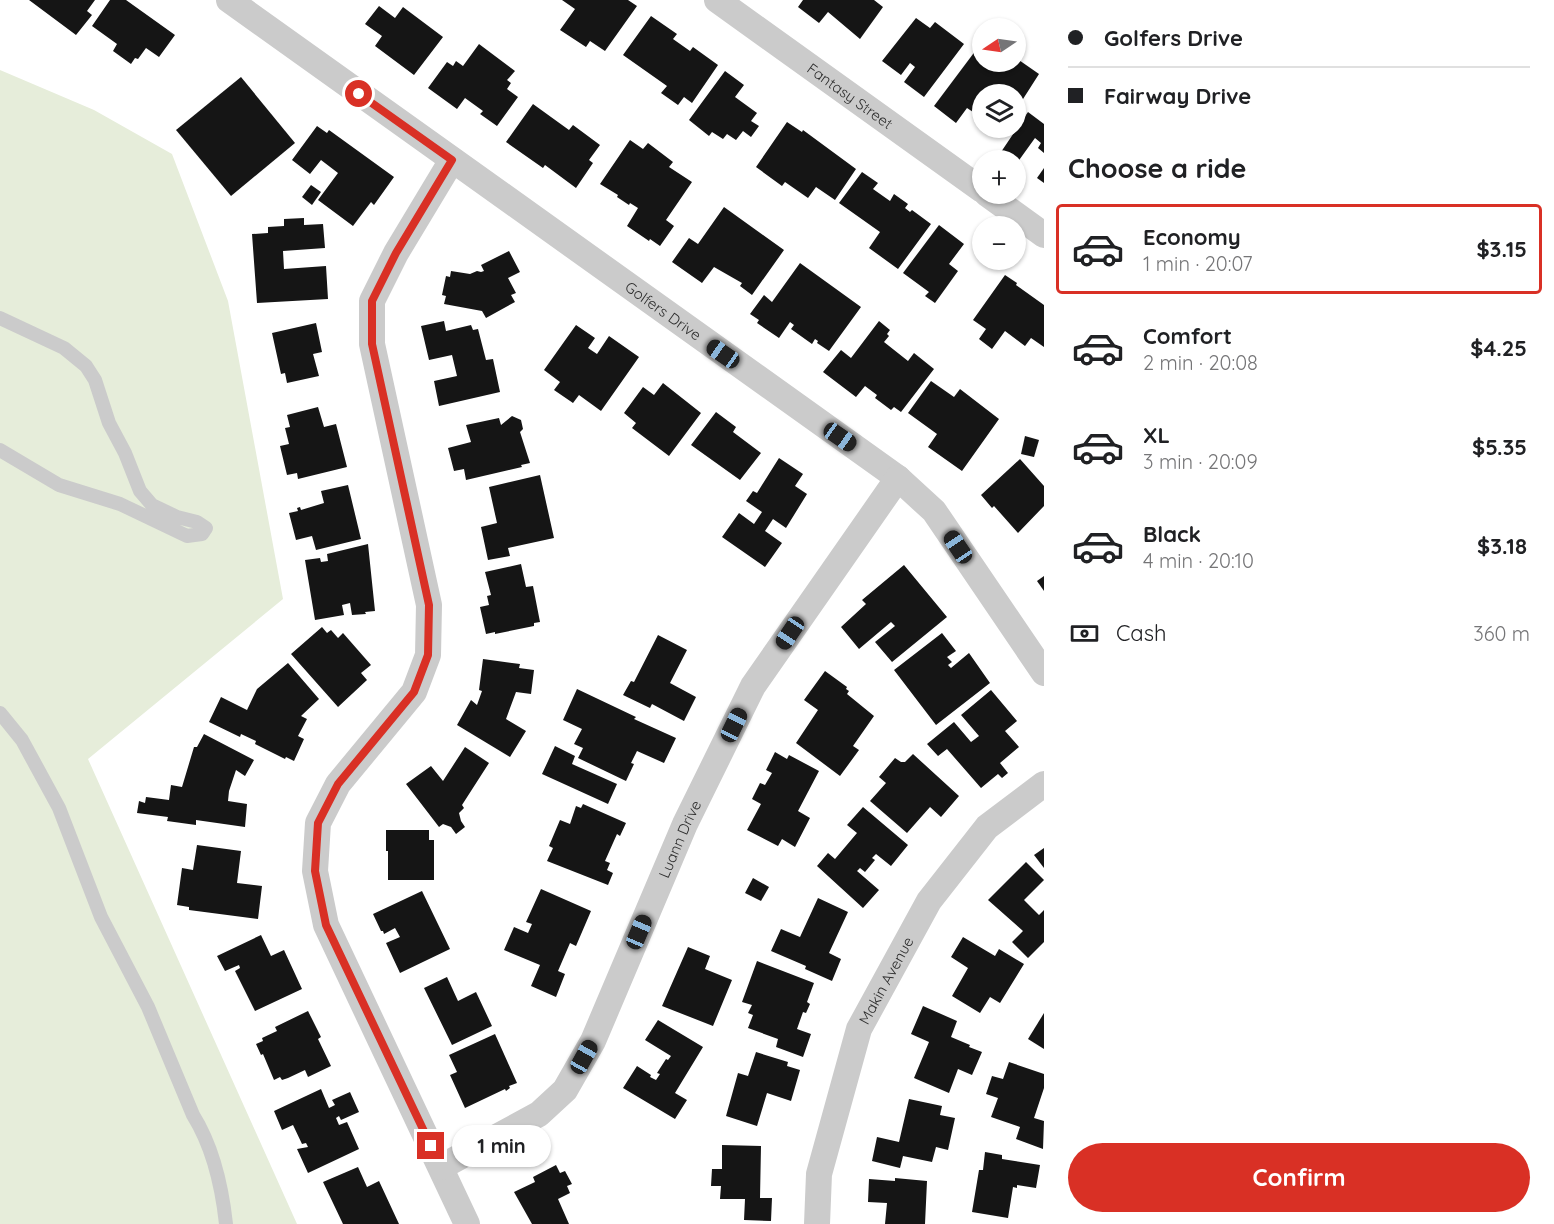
<!DOCTYPE html>
<html lang="en">
<head>
<meta charset="utf-8">
<style>
	body { margin:0; font-family:Quicksand,sans-serif; background:#f6f6f6; color:#202124; height:100vh; display:flex; flex-direction:column; font-size:22px; white-space:nowrap }
	* { box-sizing:border-box; margin:0 }
	p { font-size:20px; color:#757577 }
	.icon { flex:none; width:33px; height:33px; fill:none; stroke:currentColor; stroke-width:2; stroke-linecap:round; stroke-linejoin:round }
	.map { position:relative; flex:1; overflow:hidden }
	.sheet { display:flex; flex-direction:column; background:#fff; width:510px }
	.sheet>* { flex:none }
	.banner { display:grid; align-content:center; height:132px; padding:0 24px; background:#fff }
	.needle { width:39px; rotate:257deg }
	.fabs { position:absolute; left:972px; top:18px; display:grid; gap:12px }
	.fabs a { display:grid; place-items:center; width:54px; height:54px; border-radius:50%; background:#fff; box-shadow:0 2px 4px #0004; font-size:30px }
	.end { position:absolute; width:27px; height:27px; margin:-14px; border:8px solid #d93025; background:#fff; box-shadow:0 0 0 3px #fff }
	.from { border-radius:50% }
	.bubble { position:absolute; height:42px; border-radius:21px; background:#fff; box-shadow:0 2px 4px #0004; font-size:20px; font-weight:700; line-height:42px; text-align:center }
	.car { position:absolute; width:18px; height:36px; margin:-18px -9px; border-radius:8px; box-shadow:0 0 4px 2px #0007; background:linear-gradient(#222 24%,#8ab4d8 0 40%,#222 0 76%,#8ab4d8 0 86%,#222 0) }
	.banner b { display:flex; align-items:center; gap:21px; height:57px; font-size:22px }
	.banner b+b { border-top:2px solid #e0e0e0 }
	.banner i { width:15px; height:15px; background:#202124 }
	ul { padding:0; list-style:none }
	li { display:flex; align-items:center; gap:18px; height:90px; margin:0 12px 9px; padding:0 12px; border:3px solid transparent; border-radius:6px }
	li div { flex:1 }
	li b { display:block; font-size:22px }
	li em { font-style:normal; font-weight:700 }
	li.selected { border-color:#d93025 }
	li>.icon { width:54px; height:54px; stroke-width:1.5 }
	h2 { padding:0 24px; font-size:27px; line-height:72px }
	.pay { display:flex; align-items:center; gap:15px; height:66px; padding:0 24px; font-size:22px }
	.pay p { margin-inline-start:auto }
	.cta { display:flex; gap:12px; margin-top:auto; padding:12px 24px }
	.cta a { flex:1; height:69px; border-radius:36px; background:#d93025; color:#fff; font-size:24px; font-weight:700; line-height:69px; text-align:center }
	main { display:flex; flex:1; min-height:0 }
	.map>svg:first-child { display:block }
	.green { fill:#e6edda }
	.building { fill:#151515 }
	.lines { fill:none; stroke-linecap:round; stroke-linejoin:round }
	.service { stroke:#cbcbcb; stroke-width:14 }
	.minor { stroke:#cbcbcb; stroke-width:26 }
	.route { stroke:#d93025; stroke-width:8 }
	.labels { text-anchor:middle; dominant-baseline:central; stroke-width:6; stroke-linejoin:round; paint-order:stroke }
	.street-label { font-size:15px; fill:#2e2e2e; stroke:#fff }
</style>
</head>
<body>
<main>
<div class="map">
<svg width="1044" height="1224" viewBox="0 0 1044 1224">
	<rect width="100%" height="100%" fill="#fff"/>
	<path class="green" d="M0,70L94,110L172,154L228,301L283,599L88,759L297,1224H0Z"/>
	<g class="building">
		<path d="M29,0H95L87,11L92,15L76,35Z"/>
		<path d="M110,0H126L175,35L159,57L146,48L138,59L135,58L131,64L113,51L117,44L92,26Z"/>
		<path d="M562,0H628L637,6L605,51L590,41L586,47L560,30L575,9Z"/>
		<path d="M803,0H874L883,7L860,39L828,12L819,23L798,7Z"/>
		<path d="M379,6L395,18L403,7L443,37L414,75L375,46L382,36L365,24Z"/>
		<path d="M651,16L677,34L673,39L690,51L693,47L718,65L692,103L684,97L678,105L661,93L667,86L623,55Z"/>
		<path d="M916,18L930,28L935,22L964,44L924,97L904,82L915,67L910,63L901,75L882,61Z"/>
		<path d="M479,44L515,71L507,80L511,83L507,89L518,97L497,126L480,114L483,111L465,98L457,109L428,88L447,62L453,66L456,61L463,66Z"/>
		<path d="M979,46L982,49V62H1016V58L1039,74L1016,110V94H982V103L981,102L973,112L967,108L956,123L934,106Z"/>
		<path d="M725,71L744,85L735,97L757,113L751,121L759,126L751,137L743,131L736,140L727,134L723,139L712,132L709,136L689,120Z"/>
		<path d="M241,77L295,143L231,196L176,130Z"/>
		<path d="M533,104L569,130L573,125L600,145L589,160L593,163L576,188L545,165L543,168L506,142Z"/>
		<path d="M1028,112L1044,124V153L1038,148L1041,143L1035,138L1017,163L1001,152Z"/>
		<path d="M787,122L802,132L803,130L856,169L835,200L816,187L808,198L785,182L782,186L756,167Z"/>
		<path d="M317,126L327,133L329,130L394,177L374,205L371,202L353,226L318,200L338,173L321,160L310,174L292,160Z"/>
		<path d="M630,140L643,149L648,143L673,162L669,167L692,182L666,220L674,226L660,246L650,239L649,241L627,226L638,208L630,203L629,205L617,197L618,195L600,184Z"/>
		<path d="M1044,168V183L1037,178Z"/>
		<path d="M862,172L878,183L873,189L890,201L894,194L908,204L905,208L910,212L912,210L931,224L898,269L869,248L880,232L839,203Z"/>
		<path d="M311,185L321,192L312,205L302,197Z"/>
		<path d="M724,207L784,250L752,295L740,286L742,283L714,267L702,283L672,262L689,238L698,244Z"/>
		<path d="M304,218V225L323,224L325,248L283,251L284,269L326,266L328,299L257,303L252,234L268,233V227L284,226V219Z"/>
		<path d="M939,225L964,244L949,264L958,271L935,303L925,296L929,292L903,273Z"/>
		<path d="M509,251L520,272L508,278L516,293L511,295L515,302L486,318L482,311L444,304L446,296L442,295L446,276L450,277L451,271L470,274L477,271L481,272L484,271L481,265Z"/>
		<path d="M800,263L861,307L829,351L817,343L818,341L815,339L812,344L791,329L794,325L790,322L779,338L757,323L759,320L750,314L764,295L772,302Z"/>
		<path d="M1005,275L1017,283L1016,285L1044,305V347L1031,338L1025,346L1005,331L992,349L979,339L986,329L973,320Z"/>
		<path d="M444,321L446,331L471,325L473,330L478,329L486,360L493,359L500,392L439,406L434,381L457,376L452,355L429,360L421,326Z"/>
		<path d="M879,321L890,330L887,334L889,336L884,342L908,361L914,353L934,369L901,412L894,407L891,410L875,398L877,395L865,386L856,397L823,372L841,350L851,358Z"/>
		<path d="M316,323L322,352L313,354L319,376L287,383L285,373L281,374L272,333Z"/>
		<path d="M576,325L595,338L588,348L597,354L609,336L639,357L601,411L579,395L573,403L554,390L560,382L544,370Z"/>
		<path d="M931,381L954,397L960,389L999,419L962,471L928,447L937,434L908,413Z"/>
		<path d="M663,383L701,413L669,456L632,428L636,423L624,413L643,387L654,395Z"/>
		<path d="M318,407L324,427L336,424L347,467L298,479L297,473L287,475L280,446L289,444L285,428L290,427L287,415Z"/>
		<path d="M716,412L736,427L733,432L761,453L740,480L691,445Z"/>
		<path d="M512,416L521,420L523,429L520,432L530,463L521,465L522,467L466,480L464,469L454,471L448,448L471,442L466,425L499,418L501,425Z"/>
		<path d="M1025,436L1039,440L1034,457L1021,454Z"/>
		<path d="M779,458L803,474L795,486L807,494L786,528L773,519L765,531L782,543L765,567L722,537L739,513L754,524L762,512L746,501L753,491L757,493Z"/>
		<path d="M1020,459L1044,486V506L1018,533L994,506L992,508L981,495Z"/>
		<path d="M540,475L554,538L508,548L510,556L488,560L481,527L497,523L489,487Z"/>
		<path d="M348,485L361,539L316,550L312,536L296,540L289,513L298,511L297,508L300,507L301,510L324,503L321,491Z"/>
		<path d="M368,544L375,611L365,612L366,614L352,615L350,603L342,605L344,615L315,620L305,560L320,558L321,562L328,561L327,554Z"/>
		<path d="M521,564L526,587L533,586L540,622L534,623V626L495,634V632L486,634L480,607L489,605L487,596L491,595L485,572Z"/>
		<path d="M904,565L947,617L892,662L875,642L895,626L891,622L859,649L841,627L866,604L862,600Z"/>
		<path d="M1044,576V591L1037,581Z"/>
		<path d="M322,627L327,633L331,630L338,638L343,633L371,665L361,673L367,680L338,707L291,654Z"/>
		<path d="M942,633L956,651L947,657L952,662L948,665L951,668L969,653L990,683L936,725L894,670Z"/>
		<path d="M658,635L687,650L670,683L696,697L684,721L652,704L650,708L623,695L631,681L634,682Z"/>
		<path d="M483,659L520,664L519,668L534,670L531,694L516,692L506,719L526,731L510,757L457,725L471,700L477,705L482,691L479,690Z"/>
		<path d="M288,663L319,699L301,716L307,719L298,736L304,739L294,761L286,757L285,759L255,744L256,741L241,734L240,737L209,722L221,697L247,710L257,689Z"/>
		<path d="M825,671L847,687L846,689L849,691L847,694L874,716L853,746L859,750L840,776L796,743L818,710L804,700Z"/>
		<path d="M577,689L636,717L634,719L676,738L664,763L637,751L631,763L634,764L626,781L578,758L583,748L574,744L582,729L563,720Z"/>
		<path d="M991,690L1017,721L1005,731L1019,747L1000,763L1008,773L1002,778L998,774L981,788L947,749L938,756L927,744L954,722L971,742L979,736L961,715Z"/>
		<path d="M204,734L254,760L245,776L236,770L229,791L228,801L247,804L245,827L196,820V825L167,821L168,817L137,813L139,801L145,803L146,797L169,800L171,785L182,787L194,747H197Z"/>
		<path d="M555,746L575,756L572,764L617,784L608,804L542,774Z"/>
		<path d="M465,747L489,763L462,805L464,808L459,813L461,821L465,827L456,834L451,827L443,824L439,827L406,784L431,766L443,781Z"/>
		<path d="M775,752L787,759L789,755L819,771L798,811L810,818L795,847L782,839L778,846L747,830L761,804L752,799L760,783L765,785L772,773L766,770Z"/>
		<path d="M913,754L959,796L941,817L930,807L907,833L870,801L886,783L879,777L895,758L901,762H905Z"/>
		<path d="M583,804L626,823L620,836L617,834L605,861L610,863L607,870L613,873L608,885L547,861L553,848L549,846L560,820L570,824L576,806L581,808Z"/>
		<path d="M863,807L908,845L891,866L876,854L872,858L875,860L865,872L860,868L857,871L879,890L863,908L817,866L828,853L835,859L857,833L847,825Z"/>
		<path d="M386,830H429V840H434V880H388V851H386Z"/>
		<path d="M197,845L241,851L237,883L262,886L258,919L189,910V907L177,905L182,868L193,870Z"/>
		<path d="M1044,848V868L1034,855Z"/>
		<path d="M1026,862L1044,880L1024,900L1039,915L1044,910V942L1028,958L1012,942L1023,931L988,900Z"/>
		<path d="M753,878L769,887L761,901L745,893Z"/>
		<path d="M541,889L591,911L576,946L570,943L558,971L565,974L556,997L531,986L540,965L504,950L514,927L528,933L532,924L526,922Z"/>
		<path d="M422,891L450,949L400,973L386,943L400,937L395,928L384,934L383,931H381L373,914Z"/>
		<path d="M818,898L848,912L829,953L841,959L832,981L805,969L806,966L771,951L781,929L800,937Z"/>
		<path d="M261,935L271,956L284,950L302,989L255,1011L235,971L240,968L239,965L225,971L217,956Z"/>
		<path d="M963,937L995,956L999,949L1024,964L1000,1003L990,997L980,1013L952,996L968,968L951,957Z"/>
		<path d="M688,947L710,956L705,969L732,980L713,1026L662,1006Z"/>
		<path d="M757,961L814,983L807,1002L810,1004L806,1013L803,1012L797,1029L811,1034L803,1057L776,1047L778,1039L748,1028L753,1015L748,1013L752,1005L742,1002Z"/>
		<path d="M447,977L458,1001L476,992L492,1026L452,1045L424,988Z"/>
		<path d="M923,1006L957,1021L951,1037L970,1045L969,1047L982,1052L972,1075L958,1069L949,1093L914,1078L929,1042L911,1034Z"/>
		<path d="M308,1011L321,1037L318,1039L331,1066L308,1077L305,1070L288,1078L282,1080L280,1077L274,1080L263,1054L261,1055L256,1044L263,1041L262,1038L277,1031L275,1027Z"/>
		<path d="M1044,1013V1049L1028,1039Z"/>
		<path d="M658,1020L703,1047L675,1093L687,1100L675,1119L623,1088L637,1066L651,1075L650,1077L656,1080L660,1074L657,1073L666,1059L668,1060L671,1056L645,1040Z"/>
		<path d="M495,1034L517,1083L509,1086L510,1088L506,1091L505,1089L465,1108L450,1075L457,1072L449,1055Z"/>
		<path d="M756,1052L788,1062L787,1066L800,1070L791,1101L767,1093L757,1126L726,1116L738,1073L748,1076Z"/>
		<path d="M1009,1062L1044,1074V1088L1034,1118L1044,1121L1043,1149L1016,1139L1020,1127L991,1117L998,1098L986,1094L992,1076L1003,1079Z"/>
		<path d="M321,1089L329,1108L335,1105L332,1100L350,1092L359,1112L341,1120L339,1116L336,1118L339,1125L347,1122L359,1149L308,1173L297,1149L308,1147L306,1143L302,1144L293,1125L282,1130L274,1111Z"/>
		<path d="M909,1099L942,1106L940,1115L955,1118L948,1150L936,1147L932,1162L903,1156L900,1168L872,1161L877,1137L899,1142Z"/>
		<path d="M722,1145L761,1146L760,1198H772L771,1221L744,1220L745,1199H720L721,1186H711L712,1169H722Z"/>
		<path d="M985,1152L1002,1155V1159L1040,1165L1036,1188L1017,1185V1188L1013,1187L1008,1218L972,1212L979,1170H983Z"/>
		<path d="M556,1165L560,1173L565,1171L572,1184L567,1186L570,1193L558,1199L569,1224H532L514,1192L535,1182L533,1177Z"/>
		<path d="M358,1167L367,1187L379,1181L399,1224H343L323,1182Z"/>
		<path d="M895,1178L927,1181L925,1224H885L887,1203L868,1202L869,1179L895,1181Z"/>
	</g>
	<g class="lines">
		<g class="service">
			<path d="M0,318L64,348L86,366L95,380L109,423L125,453L140,491L152,505L177,517L197,522L206,528L202,534L187,536L120,504L59,485L0,450"/>
			<path d="M0,713L22,740L59,808L101,917L148,1007L193,1115C213,1147 222,1187 226,1224"/>
		</g>
		<g class="minor">
			<path id="s1" d="M229,0L898,478L934,511L1044,673"/>
			<path id="s2" d="M717,0L982,190"/>
			<path d="M452,160L396,253L372,301V344L429,605L428,655L414,692L338,784L318,823L315,871L326,925L467,1224"/>
			<path d="M987,194L1044,235"/>
			<path id="s3" d="M441,1167L539,1114L565,1090L593,1041L685,824L753,686L898,478"/>
			<path id="s4" d="M817,1224L819,1174L859,1029L929,901L987,827L1044,784"/>
		</g>
	</g>
	<g class="lines">
		<path class="route" d="M359,94L452,160L396,253L372,301V344L429,605L428,655L414,692L338,784L318,823L315,871L326,925L431,1146"/>
	</g>
	<g class="labels">
		<g class="street-label">
			<text stroke="none"><textPath href="#s2" startOffset="164">Fantasy Street</textPath></text>
			<text stroke="none"><textPath href="#s1" startOffset="534">Golfers Drive</textPath></text>
			<text stroke="none"><textPath href="#s3" startOffset="423">Luann Drive</textPath></text>
			<text stroke="none"><textPath href="#s4" startOffset="256">Makin Avenue</textPath></text>
		</g>
	</g>
</svg>
<div class="fabs">
<a><svg class="needle" viewBox="-14 -14 28 28"><path d="M0-13l5 13h-10z" fill="#e53935"/><path d="M0 13l5-13h-10z" fill="#757577"/></svg></a>
<a><svg class="icon" aria-label="layers" viewBox="0 0 24 24"><path d="M12 4l9 5-9 5-9-5zM3 14l9 5 9-5"/></svg></a>
<a>+</a>
<a>−</a>
</div>
<i class="end from" style="left:359px;top:94px"></i>
<i class="end" style="left:431px;top:1146px"></i>
<div class="bubble" style="left:452px;top:1125px;width:99px">1 min</div>
<i class="car" style="left:723px;top:354px;rotate:305deg"></i>
<i class="car" style="left:840px;top:437px;rotate:125deg"></i>
<i class="car" style="left:958px;top:547px;rotate:326deg"></i>
<i class="car" style="left:790px;top:633px;rotate:214deg"></i>
<i class="car" style="left:734px;top:725px;rotate:26deg"></i>
<i class="car" style="left:639px;top:932px;rotate:23deg"></i>
<i class="car" style="left:584px;top:1057px;rotate:29deg"></i>
</div>
<section class="sheet">
<div class="banner">
<b><i class="from"></i>Golfers Drive</b>
<b><i></i>Fairway Drive</b>
</div>
<h2>Choose a ride</h2>
<ul>
<li class="selected"><svg class="icon" aria-label="car" viewBox="0 0 24 24"><path d="M5 17H2v-5l4-1 3-4h7l3 4 3 1v5h-3M9 17h6M6 11h13"/><circle cx="7" cy="17" r="2"/><circle cx="17" cy="17" r="2"/></svg><div><b>Economy</b><p>1 min · 20:07</p></div><em>$3.15</em></li>
<li><svg class="icon" aria-label="car" viewBox="0 0 24 24"><path d="M5 17H2v-5l4-1 3-4h7l3 4 3 1v5h-3M9 17h6M6 11h13"/><circle cx="7" cy="17" r="2"/><circle cx="17" cy="17" r="2"/></svg><div><b>Comfort</b><p>2 min · 20:08</p></div><em>$4.25</em></li>
<li><svg class="icon" aria-label="car" viewBox="0 0 24 24"><path d="M5 17H2v-5l4-1 3-4h7l3 4 3 1v5h-3M9 17h6M6 11h13"/><circle cx="7" cy="17" r="2"/><circle cx="17" cy="17" r="2"/></svg><div><b>XL</b><p>3 min · 20:09</p></div><em>$5.35</em></li>
<li><svg class="icon" aria-label="car" viewBox="0 0 24 24"><path d="M5 17H2v-5l4-1 3-4h7l3 4 3 1v5h-3M9 17h6M6 11h13"/><circle cx="7" cy="17" r="2"/><circle cx="17" cy="17" r="2"/></svg><div><b>Black</b><p>4 min · 20:10</p></div><em>$3.18</em></li>
</ul>
<div class="pay"><svg class="icon" aria-label="cash" viewBox="0 0 24 24"><path d="M3 7h18v10H3z"/><circle cx="12" cy="12" r="2"/></svg>Cash<p>360 m</p></div>
<div class="cta"><a>Confirm</a></div>
</section>
</main>
</body>
</html>
